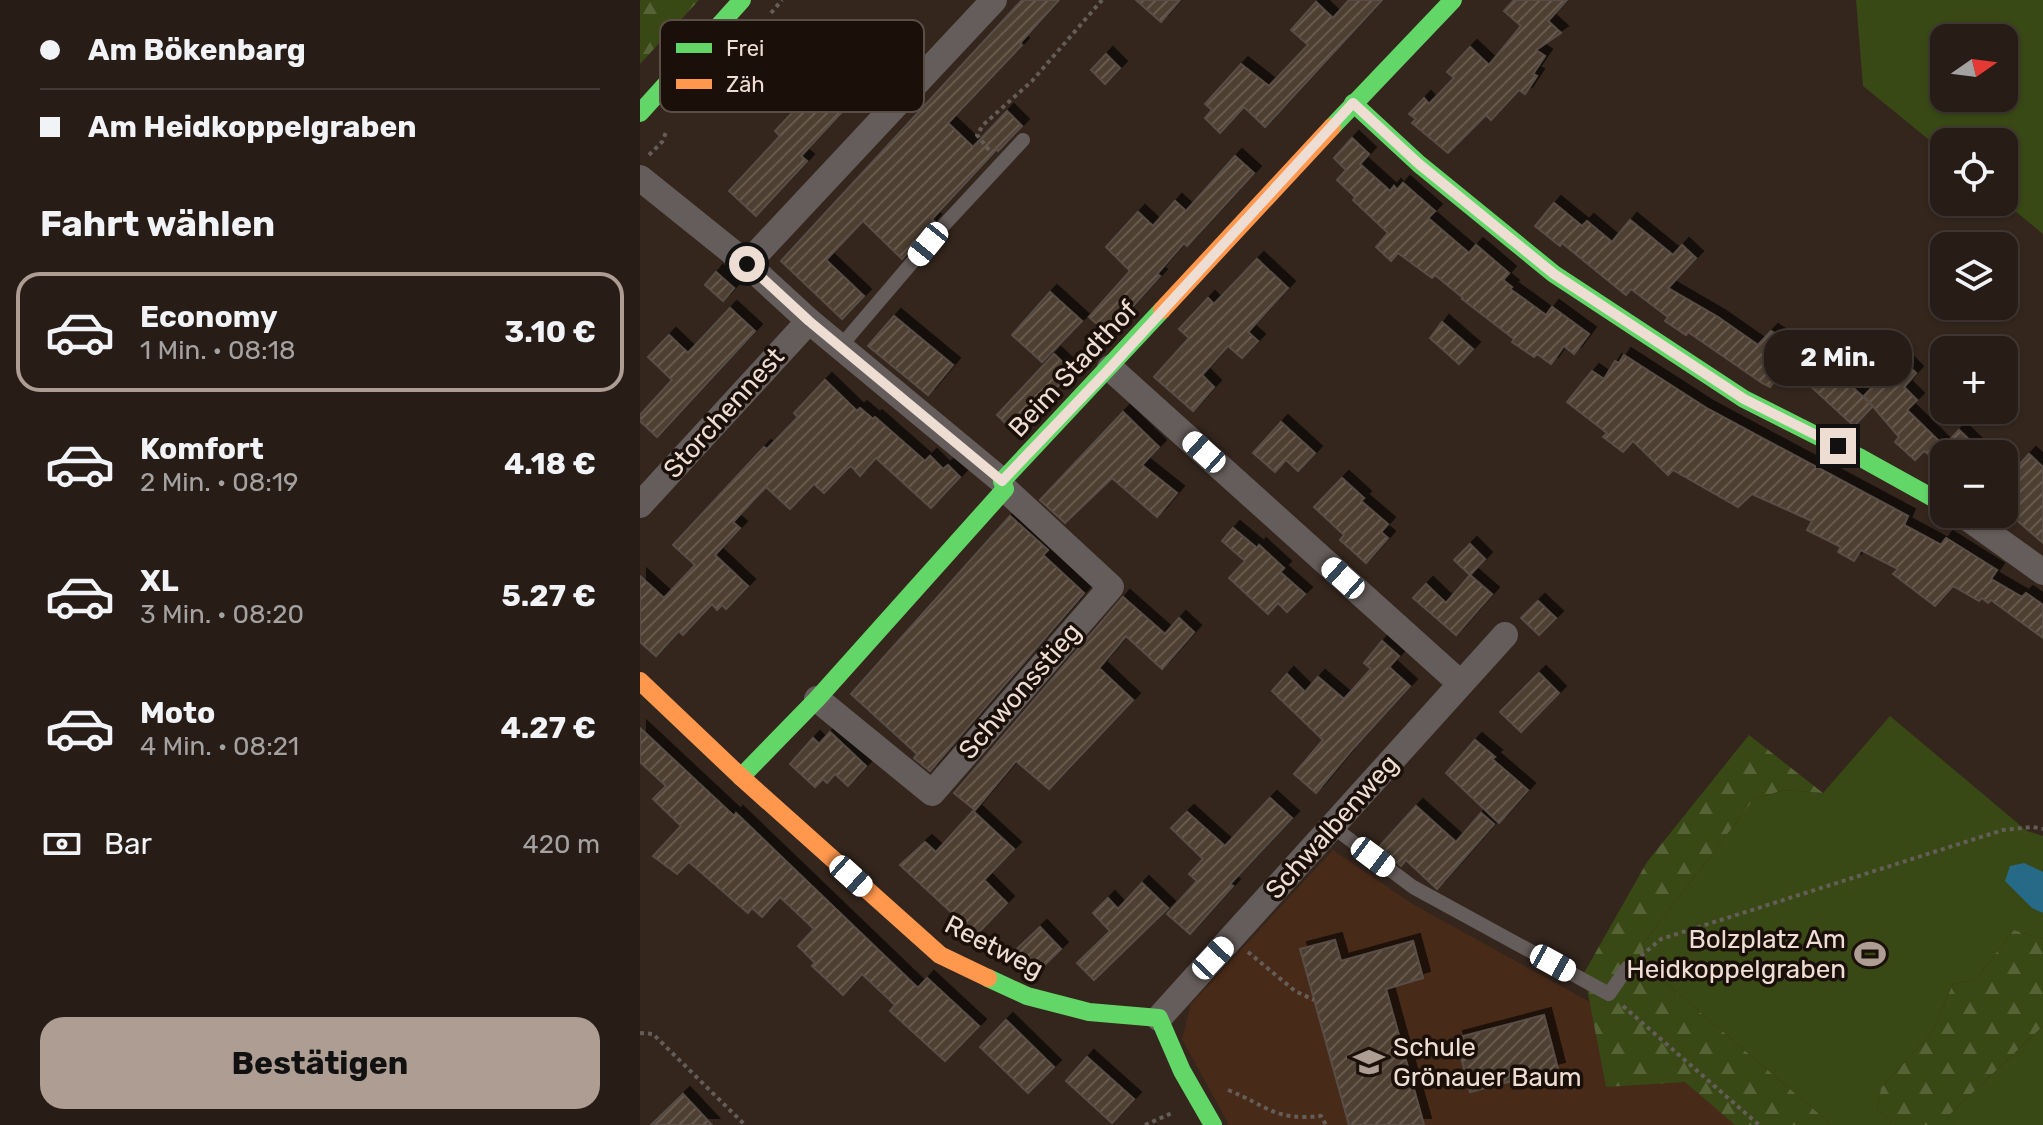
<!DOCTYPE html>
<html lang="de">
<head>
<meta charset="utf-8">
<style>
	body { margin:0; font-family:Rubik,sans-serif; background:#332923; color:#f1f3f6; height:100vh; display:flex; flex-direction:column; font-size:30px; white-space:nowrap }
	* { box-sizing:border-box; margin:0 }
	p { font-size:26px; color:#a4a1a1 }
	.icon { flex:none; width:44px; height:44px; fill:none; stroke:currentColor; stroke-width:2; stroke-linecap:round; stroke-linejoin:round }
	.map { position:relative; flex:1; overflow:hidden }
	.drawer { display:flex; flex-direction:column; background:#271c16; width:640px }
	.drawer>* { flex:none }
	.top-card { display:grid; align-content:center; height:176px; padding:0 40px; background:#271c16 }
	.needle { width:52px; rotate:76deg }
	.fabs { position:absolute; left:1290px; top:24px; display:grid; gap:16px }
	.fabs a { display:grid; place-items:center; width:88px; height:88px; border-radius:16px; background:#271c16; box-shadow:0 2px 6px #0004,0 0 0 2px #433a35; font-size:40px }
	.end { position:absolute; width:36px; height:36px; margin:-18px; border:10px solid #eeddd3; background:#111; box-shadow:0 0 0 4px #111 }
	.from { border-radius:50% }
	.bubble { position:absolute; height:56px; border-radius:24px; background:#271c16; box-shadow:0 2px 6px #0004,0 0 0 2px #433a35; font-size:26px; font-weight:700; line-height:56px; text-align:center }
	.car { position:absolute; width:24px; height:48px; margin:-24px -12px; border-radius:10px; box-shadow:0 0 6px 2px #0007; background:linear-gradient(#fff 24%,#345 0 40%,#fff 0 76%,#345 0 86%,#fff 0) }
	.top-card b { display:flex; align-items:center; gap:28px; height:76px; font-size:30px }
	.top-card b+b { border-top:2px solid #433a35 }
	.top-card i { width:20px; height:20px; background:#f1f3f6 }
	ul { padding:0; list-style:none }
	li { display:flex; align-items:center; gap:24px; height:120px; margin:0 16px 12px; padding:0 24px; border:4px solid transparent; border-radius:24px }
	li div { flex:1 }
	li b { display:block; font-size:30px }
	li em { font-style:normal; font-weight:700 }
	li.active { border-color:#ad9d93 }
	li>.icon { width:72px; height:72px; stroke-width:1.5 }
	h2 { padding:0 40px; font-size:36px; line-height:96px }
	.pay { display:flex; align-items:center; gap:20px; height:88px; padding:0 40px; font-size:30px }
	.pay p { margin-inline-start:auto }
	.button { display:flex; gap:16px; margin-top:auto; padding:16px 40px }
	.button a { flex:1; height:92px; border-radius:24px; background:#ad9d93; color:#111; font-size:32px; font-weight:700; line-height:92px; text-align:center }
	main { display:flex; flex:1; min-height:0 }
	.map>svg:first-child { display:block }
	.built { fill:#482a18 }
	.green { fill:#384915; fill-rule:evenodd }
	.forest { fill:url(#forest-firs) }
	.water { fill:#276a87 }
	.building { fill:url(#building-hatch); stroke:#594e46; stroke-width:2; filter:url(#shadow) }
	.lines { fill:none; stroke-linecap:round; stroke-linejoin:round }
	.path { stroke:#655d58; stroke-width:4; stroke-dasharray:4 4; stroke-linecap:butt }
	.lane { stroke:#655d5b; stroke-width:14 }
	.street { stroke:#655d5b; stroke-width:26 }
	.fast { stroke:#63d668; stroke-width:18 }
	.slow { stroke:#ff974d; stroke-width:18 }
	.route { stroke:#eeddd3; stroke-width:10 }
	.labels { text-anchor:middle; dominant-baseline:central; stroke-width:7; stroke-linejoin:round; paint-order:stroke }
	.street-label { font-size:26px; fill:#eeddd3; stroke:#1b1009 }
	.poi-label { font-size:26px; fill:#eeddd3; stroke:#1b1009; text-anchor:end }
	.key { fill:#1b1009; stroke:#5a4e46; stroke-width:2 }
	.key-label { font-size:22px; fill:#eeddd3 }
</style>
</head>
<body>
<main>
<section class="drawer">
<div class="top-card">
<b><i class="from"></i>Am Bökenbarg</b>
<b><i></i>Am Heidkoppelgraben</b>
</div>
<h2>Fahrt wählen</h2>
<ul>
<li class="active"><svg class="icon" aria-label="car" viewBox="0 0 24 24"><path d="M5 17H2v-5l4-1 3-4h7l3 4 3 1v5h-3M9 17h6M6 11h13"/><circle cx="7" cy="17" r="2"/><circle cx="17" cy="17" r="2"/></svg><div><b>Economy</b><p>1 Min. · 08:18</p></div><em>3.10 €</em></li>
<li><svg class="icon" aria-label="car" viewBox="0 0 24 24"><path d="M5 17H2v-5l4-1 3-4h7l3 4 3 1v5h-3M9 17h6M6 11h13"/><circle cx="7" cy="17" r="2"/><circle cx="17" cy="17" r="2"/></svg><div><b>Komfort</b><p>2 Min. · 08:19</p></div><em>4.18 €</em></li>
<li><svg class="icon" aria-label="car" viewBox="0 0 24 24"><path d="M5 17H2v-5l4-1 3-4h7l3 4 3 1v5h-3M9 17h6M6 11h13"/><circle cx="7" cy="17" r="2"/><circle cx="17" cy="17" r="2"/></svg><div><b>XL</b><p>3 Min. · 08:20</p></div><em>5.27 €</em></li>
<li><svg class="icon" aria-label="car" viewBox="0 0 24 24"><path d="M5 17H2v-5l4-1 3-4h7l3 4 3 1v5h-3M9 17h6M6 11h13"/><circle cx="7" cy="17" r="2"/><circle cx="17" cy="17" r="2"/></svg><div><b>Moto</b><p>4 Min. · 08:21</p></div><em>4.27 €</em></li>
</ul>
<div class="pay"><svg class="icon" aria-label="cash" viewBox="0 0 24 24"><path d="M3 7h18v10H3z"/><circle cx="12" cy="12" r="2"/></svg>Bar<p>420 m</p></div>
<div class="button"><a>Bestätigen</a></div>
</section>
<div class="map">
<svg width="1403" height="1125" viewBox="0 0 1403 1125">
	<defs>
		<pattern id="forest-firs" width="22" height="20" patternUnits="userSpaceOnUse" patternTransform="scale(2)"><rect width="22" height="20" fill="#384915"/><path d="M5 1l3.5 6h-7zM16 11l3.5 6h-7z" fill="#556336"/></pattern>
		<pattern id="building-hatch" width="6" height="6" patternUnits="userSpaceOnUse" patternTransform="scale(2)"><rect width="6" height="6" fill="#4e3f32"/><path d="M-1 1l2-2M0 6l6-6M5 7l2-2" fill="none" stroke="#685a4f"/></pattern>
		<filter id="shadow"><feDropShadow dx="7" dy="-7" stdDeviation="0" flood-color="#0009"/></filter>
	</defs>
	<rect width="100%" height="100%" fill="#34261d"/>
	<path class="built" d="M693,850L774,905L950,1002L966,1087L1046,1081L1095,1125H589L542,1039L551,1004Z"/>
	<g class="green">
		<path d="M1216,0H1403V234L1364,202V142H1304V152L1223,86ZM1304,38H1364V98H1304Z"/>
		<path d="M1250,716L1387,831L1403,836V939L1374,930L1335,980L1313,984L1291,1034L1241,1088L1237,1109L1256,1125H1192L1005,965L1003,944L1114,799L1144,790L1183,793Z"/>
		<path d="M1403,1026V1125H1315L1306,1118Z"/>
	</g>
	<g class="forest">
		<path d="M0,0H59L0,64Z"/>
		<path d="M1109,735L1183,793L1144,790L1114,799L1003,944L1005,965L1192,1125H1095L1045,1082L966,1087L944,973L1007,862Z"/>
		<path d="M1374,930L1403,939V1026L1307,1117L1315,1125H1256L1237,1109L1241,1088L1291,1034L1313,984L1335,980Z"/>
	</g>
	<path class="water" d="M1384,863L1403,872V913L1392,908L1365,881L1370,866Z"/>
	<g class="building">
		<path d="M382,0H419L380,43L382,45L308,123L333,147L367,111L382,126L358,151L357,149L292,219L294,221L262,259L223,221L186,260L224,296L202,319L141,261Z"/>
		<path d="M496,0H540L521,22Z"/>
		<path d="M709,0H742L625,127L604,107L580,133L565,118L572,110L565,104L601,64L629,86L668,45L651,30L676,2L693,18Z"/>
		<path d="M874,0H927L908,21L921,33L896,50L905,56L893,74L897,76L885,94L879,90L851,120L846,115L808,153L772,123L776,119L769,114L784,98L789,104L814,78L807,72L830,47L849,65L881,26L864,11Z"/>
		<path d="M228,32L254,56L161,156L167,161L116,216L89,191L140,136L135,131Z"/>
		<path d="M466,54L480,68L465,84L451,70Z"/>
		<path d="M712,138L729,154L720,164L750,191L754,186L757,190L763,183L795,211L788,218L809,236L829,253L836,245L869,273L863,280L872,287L870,289L906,315L912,307L949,334L934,354L924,346L911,364L897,354L894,357L872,342L874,339L822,299L823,298L795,275L792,278L758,253L751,261L736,247L748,233L713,200L715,197L697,180L706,170L694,158Z"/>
		<path d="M595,156L614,173L547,246L544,243L517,274L520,276L468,334L449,317L490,271L466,247L498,212L513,226L535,201L546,211Z"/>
		<path d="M914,203L942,226L947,221L972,242L990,220L1033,255L1042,245L1056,258L1028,288L1078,317L1118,345L1131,331L1197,373L1233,406L1214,426L1165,381L1149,371L1143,380L1138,376L1130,387L1122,383L1048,332L1046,335L1025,321L1028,317L991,289L986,295L922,243L920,246L895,226Z"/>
		<path d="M617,259L648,288L608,332L618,341L602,358L588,346L562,375L574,387L553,411L514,377L549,338L539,329L568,298L574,304Z"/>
		<path d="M76,272L94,288L83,301L65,285Z"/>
		<path d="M410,292L442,321L402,362L372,335Z"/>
		<path d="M90,308L115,331L17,437L0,421V415L32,380L8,357L29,335L48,353Z"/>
		<path d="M254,316L313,365L288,395L228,346Z"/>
		<path d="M802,322L833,349L819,364L790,338Z"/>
		<path d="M414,354L432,371L376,433L357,415Z"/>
		<path d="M984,355L1068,409L1268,516L1264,525L1301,545L1306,538L1357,570L1351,579L1382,597L1386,593L1403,605V638L1351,600L1348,603L1342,598L1339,601L1313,586L1295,606L1253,574L1258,569L1221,550L1214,561L1198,552L1201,547L1167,530L1172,521L1112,494L1098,507L1033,470L1028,475L993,441L983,452L963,437L967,433L927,402L952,371L964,379L975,361L979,363Z"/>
		<path d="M1260,357L1276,373L1264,387L1277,400L1267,410L1304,446L1319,430L1344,454H1304V466L1284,451L1275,460L1255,442L1259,437L1224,396Z"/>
		<path d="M185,380L217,411L220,408L233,419L235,417L285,461L290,456L303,469L308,465L320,477L291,508L236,458L220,476L211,466L207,469L184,493L174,484L150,509L126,487L93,522L100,528L75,555L108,586L86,609L82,605L77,610L72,604L43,635L39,631L16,656L0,642V576L24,598L55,565L33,545L124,447L127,449L158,417L154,413Z"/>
		<path d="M483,412L519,447L502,465L537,493L517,517L472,478L425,523L400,500Z"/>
		<path d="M641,422L675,453L658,471L646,460L635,472L613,453Z"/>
		<path d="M1389,454L1403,467V543L1364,509V481Z"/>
		<path d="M702,478L724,498L721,501L748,524L741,532L748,538L726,563L700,540L704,535L674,507Z"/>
		<path d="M370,516L408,550L403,555L444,593L290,771L274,758L277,754L211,694Z"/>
		<path d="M593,528L617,548L619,545L644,568L640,572L665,594L647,612L638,603L628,614L589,578L605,561L582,541Z"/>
		<path d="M830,544L845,559L830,575L814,560Z"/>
		<path d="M830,575L852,594L816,635L773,598L786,584L806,603Z"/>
		<path d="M483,597L525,634L539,618L554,632L522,669L486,636L459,668L493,700L409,789L376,761L335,810L314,793Z"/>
		<path d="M898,601L916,618L899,635L881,618Z"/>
		<path d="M742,641L759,656L749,667L770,686L710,752L676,793L654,774L683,740L632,691L647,674L665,692L678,677L704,699L731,669L724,663Z"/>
		<path d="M899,673L919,693L881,732L860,712Z"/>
		<path d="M0,728L94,816L96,813L278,988L287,978L339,1026L305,1061L250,1011L255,1005L222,974L203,995L172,966L175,963L158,946L174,929L140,897L122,917L112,908L108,913L49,862L37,874L13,856L41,826L13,799L26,786L0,762Z"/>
		<path d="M190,732L226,766L208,786L195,774L187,783L183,779L175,787L150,764L173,738L179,744Z"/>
		<path d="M835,740L855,757L852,759L888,790L859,823L806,773Z"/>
		<path d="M630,798L652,818L590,884L593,886L550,934L527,914L557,881L549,874L563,859L531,828L547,812L585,846Z"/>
		<path d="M776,806L816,842L841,813L854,824L797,889L766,860L761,866L739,847Z"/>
		<path d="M333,811L374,849L344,880L367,903L336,935L260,865L285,842L296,852Z"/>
		<path d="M502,883L528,908L454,980L437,963L470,931L453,913L468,898L478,909Z"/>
		<path d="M400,927L421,949L394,975L377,967L368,957Z"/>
		<path d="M695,940L701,961L773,941L783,978L746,989L784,1125H709L660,949Z"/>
		<path d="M904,1015L918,1069L830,1092L816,1038Z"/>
		<path d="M366,1020L414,1067L388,1093L340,1047Z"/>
		<path d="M447,1057L494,1099L472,1123L426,1081Z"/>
		<path d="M43,1094L72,1125H11Z"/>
	</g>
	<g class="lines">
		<g class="path">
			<path d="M131,13L142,0"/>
			<path d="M349,150L337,135L343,125L392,81L462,0"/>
			<path d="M9,155L22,142L27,130"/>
			<path d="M608,952L655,991L674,1000"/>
			<path d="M1001,956L1021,939L1363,830L1393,827L1403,829"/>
			<path d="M983,1006L1119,1125"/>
			<path d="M0,1033L13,1034L105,1125"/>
			<path d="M588,1090C628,1106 634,1121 681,1116L686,1125"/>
			<path d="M505,1125L532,1113"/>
		</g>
		<g class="lane">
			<path d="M200,347L304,225L383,140"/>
			<path d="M693,827L773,887L969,994L987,968"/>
		</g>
		<g class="street">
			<path d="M0,178L107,264L169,321L362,481"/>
			<path d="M107,264L354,0"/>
			<path d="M470,368L820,683"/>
			<path d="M0,505L169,321"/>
			<path d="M1322,514L1403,572"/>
			<path d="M177,699L292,793L471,587L365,489"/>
			<path d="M519,1018L865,635"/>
		</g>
		<g class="fast">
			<path d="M713,103L779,164L914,274L1104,399L1221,458L1304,504"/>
			<path d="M0,113L102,0"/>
			<path d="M692,127L813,0"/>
			<path d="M101,777L177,699L365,489L362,481L522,310"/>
			<path d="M348,978L387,996L449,1012L519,1018L542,1071L573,1125"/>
		</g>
		<g class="slow">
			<path d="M522,310L692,127"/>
			<path d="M0,681L101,777L300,955L348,978"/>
		</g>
	</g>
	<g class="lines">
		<path class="route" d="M107,264L169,321L362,481L470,368L713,103L779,164L914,274L1104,399L1198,446"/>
	</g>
	<defs>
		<symbol id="stadium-bare" viewBox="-9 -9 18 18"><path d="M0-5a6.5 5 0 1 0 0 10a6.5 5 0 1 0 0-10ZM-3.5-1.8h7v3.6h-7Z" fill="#ad9d93" stroke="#1b1009" stroke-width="2.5" paint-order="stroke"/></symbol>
		<symbol id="school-bare" viewBox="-9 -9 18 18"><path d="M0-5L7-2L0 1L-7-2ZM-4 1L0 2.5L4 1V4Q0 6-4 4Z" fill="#ad9d93" stroke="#1b1009" stroke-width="2.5" paint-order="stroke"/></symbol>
	</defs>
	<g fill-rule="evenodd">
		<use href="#stadium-bare" x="1208" y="932" width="44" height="44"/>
		<use href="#school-bare" x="707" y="1040" width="44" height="44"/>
	</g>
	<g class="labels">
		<g class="street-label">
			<text transform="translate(433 369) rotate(-47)">Beim Stadthof</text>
			<text transform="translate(84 413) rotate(-48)">Storchennest</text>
			<text transform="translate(380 691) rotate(-49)">Schwonsstieg</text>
			<text transform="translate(692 827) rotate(-48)">Schwalbenweg</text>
			<text transform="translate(354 947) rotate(27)">Reetweg</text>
		</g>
		<g class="poi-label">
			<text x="1206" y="939">Bolzplatz Am<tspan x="1206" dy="30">Heidkoppelgraben</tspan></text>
			<text x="753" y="1047" text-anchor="start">Schule<tspan x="753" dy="30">Grönauer Baum</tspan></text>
		</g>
	</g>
	<rect x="20" y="20" width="264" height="92" rx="12" class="key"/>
	<rect x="36" y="43" width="36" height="10" fill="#63d668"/>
	<rect x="36" y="79" width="36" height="10" fill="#ff974d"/>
	<g class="key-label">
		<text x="86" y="56">Frei</text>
		<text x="86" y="92">Zäh</text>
	</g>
</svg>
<div class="fabs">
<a><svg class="needle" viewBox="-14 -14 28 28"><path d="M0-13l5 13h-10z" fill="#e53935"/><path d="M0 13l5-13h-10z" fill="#a4a1a1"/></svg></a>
<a><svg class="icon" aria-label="locate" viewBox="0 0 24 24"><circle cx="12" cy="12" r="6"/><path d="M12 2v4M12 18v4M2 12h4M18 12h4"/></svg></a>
<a><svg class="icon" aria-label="layers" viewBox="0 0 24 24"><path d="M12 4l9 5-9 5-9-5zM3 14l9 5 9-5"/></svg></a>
<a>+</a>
<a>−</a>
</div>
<i class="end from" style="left:107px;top:264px"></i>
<i class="end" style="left:1198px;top:446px"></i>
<div class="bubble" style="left:1124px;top:330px;width:148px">2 Min.</div>
<i class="car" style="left:288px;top:244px;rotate:219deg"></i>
<i class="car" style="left:564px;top:452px;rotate:312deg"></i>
<i class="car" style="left:703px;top:578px;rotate:312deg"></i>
<i class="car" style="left:733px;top:857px;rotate:127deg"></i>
<i class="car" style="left:211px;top:876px;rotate:132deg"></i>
<i class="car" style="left:573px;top:958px;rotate:43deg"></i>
<i class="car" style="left:913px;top:963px;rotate:119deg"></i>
</div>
</main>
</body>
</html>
